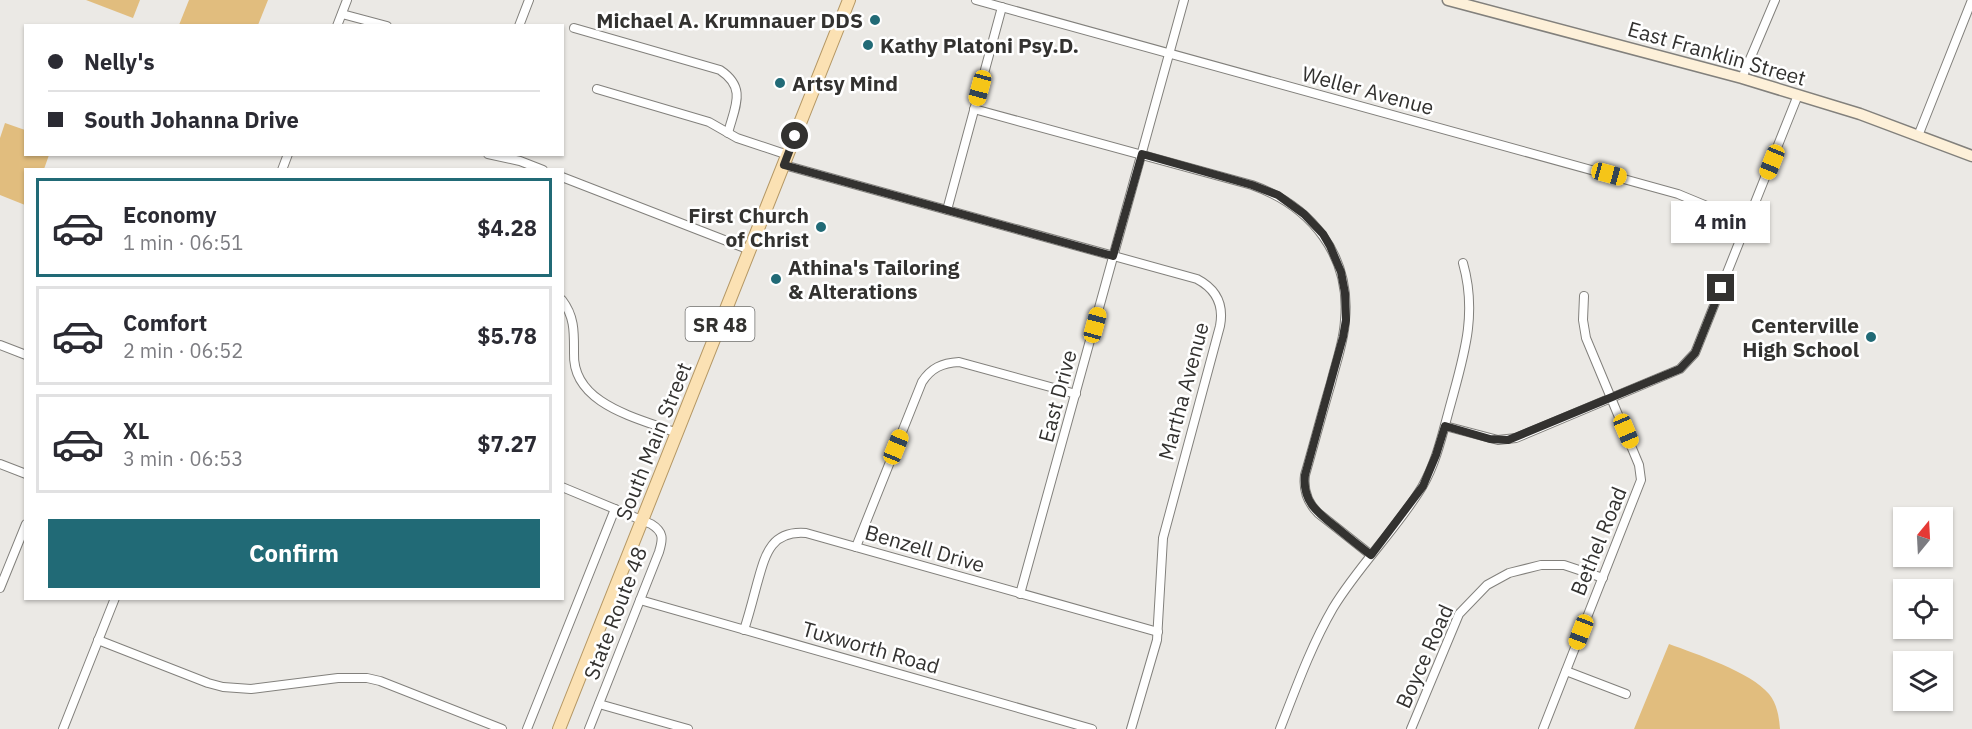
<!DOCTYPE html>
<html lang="en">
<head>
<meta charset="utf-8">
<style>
	body { margin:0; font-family:"IBM Plex Sans",sans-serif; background:#f7f7f7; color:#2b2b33; height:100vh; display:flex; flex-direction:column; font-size:22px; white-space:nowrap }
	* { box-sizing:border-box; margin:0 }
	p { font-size:20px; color:#7c7c81 }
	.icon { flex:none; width:33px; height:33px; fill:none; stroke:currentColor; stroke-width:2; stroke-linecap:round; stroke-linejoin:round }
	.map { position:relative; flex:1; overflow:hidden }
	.drawer { position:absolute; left:24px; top:168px; width:540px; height:432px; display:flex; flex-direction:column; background:#fff; border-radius:0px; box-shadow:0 2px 4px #0004 }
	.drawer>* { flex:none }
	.guide { position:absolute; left:24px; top:24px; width:540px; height:132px; border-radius:0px; box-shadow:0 2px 4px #0004; display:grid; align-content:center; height:132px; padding:0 24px; background:#fff }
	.needle { width:39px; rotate:18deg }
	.buttons { position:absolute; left:1893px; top:507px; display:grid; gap:12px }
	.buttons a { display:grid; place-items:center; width:60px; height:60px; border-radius:0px; background:#fff; box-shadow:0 2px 4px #0004; font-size:30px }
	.end { position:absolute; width:27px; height:27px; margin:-14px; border:8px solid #333230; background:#fff; box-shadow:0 0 0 3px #fff }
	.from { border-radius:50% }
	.bubble { position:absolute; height:42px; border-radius:0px; background:#fff; box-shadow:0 2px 4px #0004; font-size:20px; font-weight:800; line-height:42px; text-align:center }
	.car { position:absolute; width:18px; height:36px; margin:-18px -9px; border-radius:8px; box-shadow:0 0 4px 2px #0007; background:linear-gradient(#f5c518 24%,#345 0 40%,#f5c518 0 76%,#345 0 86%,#f5c518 0) }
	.guide b { display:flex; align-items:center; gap:21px; height:57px; font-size:22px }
	.guide b+b { border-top:2px solid #e1e1e2 }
	.guide i { width:15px; height:15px; background:#2b2b33 }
	ul { padding:10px 0 0; list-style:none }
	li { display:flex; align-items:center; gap:18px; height:99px; margin:0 12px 9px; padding:0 12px; border:3px solid #e1e1e2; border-radius:0px }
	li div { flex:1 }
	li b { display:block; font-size:22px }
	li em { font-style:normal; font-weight:800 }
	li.active { border-color:#216a76 }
	li>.icon { width:54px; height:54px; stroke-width:1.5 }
	.action { display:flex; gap:12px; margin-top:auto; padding:12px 24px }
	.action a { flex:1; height:69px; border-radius:0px; background:#216a76; color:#fff; font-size:24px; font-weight:800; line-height:69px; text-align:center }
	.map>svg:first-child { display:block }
	.green { fill:#e1bd7e }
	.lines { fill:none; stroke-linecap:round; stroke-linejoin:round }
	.street-casing { stroke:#82807c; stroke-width:10 }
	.secondary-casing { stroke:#82807c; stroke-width:13 }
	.primary-casing { stroke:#b49764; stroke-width:14 }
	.street { stroke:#fff; stroke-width:8 }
	.secondary { stroke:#fdf0d9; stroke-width:10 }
	.primary { stroke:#fbe1b3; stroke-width:12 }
	.route { stroke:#333230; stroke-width:8 }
	.poi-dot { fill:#216a76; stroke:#fff; stroke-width:2 }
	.labels { text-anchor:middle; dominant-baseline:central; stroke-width:5; stroke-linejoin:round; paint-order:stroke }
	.shield { fill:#fff; stroke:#70706e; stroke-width:1.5 }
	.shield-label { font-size:20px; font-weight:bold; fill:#333230 }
	.poi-label { font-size:21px; font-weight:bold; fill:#333230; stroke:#fff; text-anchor:end }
	.street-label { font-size:21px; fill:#333230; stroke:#fff }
</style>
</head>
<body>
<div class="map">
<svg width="1972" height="729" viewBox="0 0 1972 729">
	<rect width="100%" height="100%" fill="#ebe9e5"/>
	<g class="green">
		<path d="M86,0H140L133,18Z"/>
		<path d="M189,0H268L258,25H179Z"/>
		<path d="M5,123L25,130L26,154L49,155L44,169L26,170L25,205L0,195V138Z"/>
		<path d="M1669,644C1696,654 1751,672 1769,694C1777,704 1779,716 1780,729H1634Z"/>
	</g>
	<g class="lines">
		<defs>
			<g id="street">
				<path d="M976,0L1678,194L1748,223"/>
				<path d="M342,14L387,26"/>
				<path d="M337,26L347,0"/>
				<path d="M519,26L529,0"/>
				<path d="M574,28L720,70C747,88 735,106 728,133"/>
				<path d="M1742,78L1775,0"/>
				<path d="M597,89L709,122L737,138L788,155"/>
				<path d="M974,109L1252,185C1311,206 1351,255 1345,320C1344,342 1336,362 1331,383C1322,413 1314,444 1305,475C1303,490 1307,502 1318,513L1371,555"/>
				<path d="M1918,136L1972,0"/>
				<path d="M488,154L520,161L543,170"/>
				<path d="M784,165L1197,279C1216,289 1224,305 1220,326L1163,538L1157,640L1131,729"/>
				<path d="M282,170L288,154"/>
				<path d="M562,177L750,250"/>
				<path d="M947,210L1002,7"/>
				<path d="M562,300C575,317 574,333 574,353C572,405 639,418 677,433"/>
				<path d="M0,345L26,355"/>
				<path d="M1445,426L1498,440L1516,438L1680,369L1695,353L1798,95"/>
				<path d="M0,464L26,474"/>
				<path d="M562,487L651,524C664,532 663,539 659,552L589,729"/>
				<path d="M856,547L922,382C931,368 942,363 959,362L1076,394"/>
				<path d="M0,588L26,524"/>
				<path d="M1020,594L1184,0"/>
				<path d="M640,600L1092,729"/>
				<path d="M744,630C749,615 753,599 757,584C765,556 770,530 806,533L1158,632"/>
				<path d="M98,640L208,683L223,687L251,689L338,678H367L380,681L502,729"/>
				<path d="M1566,671L1626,694"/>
				<path d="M599,704L688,729"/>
				<path d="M63,729L115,598"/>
				<path d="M527,729L615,509"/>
				<path d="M1280,729C1296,688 1311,646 1333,608C1359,565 1396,530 1422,487C1436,463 1442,436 1449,410C1463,358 1478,316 1463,263"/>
				<path d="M1411,729L1459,614L1487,585L1509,573L1541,565H1564L1603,578"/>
				<path d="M1543,729L1641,480L1639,465L1586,338L1583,320L1584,296"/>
			</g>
			<path id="secondary" d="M1448,0L1742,78L1860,114L1972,156"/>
			<path id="primary" d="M559,729L849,0"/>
		</defs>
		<use href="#street" class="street-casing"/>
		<use href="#secondary" class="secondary-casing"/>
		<use href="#primary" class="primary-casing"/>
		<use href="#street" class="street"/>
		<use href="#secondary" class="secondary"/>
		<use href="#primary" class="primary"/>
	</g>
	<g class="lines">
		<path class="route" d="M795,136L784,165L1113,256L1142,154L1252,185L1278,195L1304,214L1323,234L1330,246L1341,272L1345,293L1346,320L1343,337L1305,475C1302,502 1318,513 1337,528C1348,537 1359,546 1371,555L1423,486L1436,455L1445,426L1490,439L1508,440L1680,369L1695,353L1721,288"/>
	</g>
	<g class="poi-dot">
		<circle cx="875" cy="20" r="6"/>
		<circle cx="868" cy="45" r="6"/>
		<circle cx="780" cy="83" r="6"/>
		<circle cx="821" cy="227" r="6"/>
		<circle cx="776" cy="279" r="6"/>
		<circle cx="1871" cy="337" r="6"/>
	</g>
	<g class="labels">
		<rect class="shield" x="685.5" y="307" width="69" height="34" rx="4.5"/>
		<g class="shield-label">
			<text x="720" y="324">SR 48</text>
		</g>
		<g class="poi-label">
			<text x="863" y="20">Michael A. Krumnauer DDS</text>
			<text x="880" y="45" text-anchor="start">Kathy Platoni Psy.D.</text>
			<text x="792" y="83" text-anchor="start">Artsy Mind</text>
			<text x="809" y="215">First Church<tspan x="809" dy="24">of Christ</tspan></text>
			<text x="788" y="267" text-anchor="start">Athina's Tailoring<tspan x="788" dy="24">&amp; Alterations</tspan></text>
			<text x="1859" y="325">Centerville<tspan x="1859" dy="24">High School</tspan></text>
		</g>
		<g class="street-label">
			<text transform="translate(1717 53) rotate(16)">East Franklin Street</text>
			<text transform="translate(1368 90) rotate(15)">Weller Avenue</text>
			<text transform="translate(1183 391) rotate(-75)">Martha Avenue</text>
			<text transform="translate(1057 396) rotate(-75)">East Drive</text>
			<text transform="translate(653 441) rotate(-68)">South Main Street</text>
			<text transform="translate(1598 541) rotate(-68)">Bethel Road</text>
			<text transform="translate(925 548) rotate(16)">Benzell Drive</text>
			<text transform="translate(615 613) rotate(-69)">State Route 48</text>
			<text transform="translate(871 647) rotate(16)">Tuxworth Road</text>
			<text transform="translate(1424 656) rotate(-66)">Boyce Road</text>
		</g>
	</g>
</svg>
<div class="buttons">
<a><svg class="needle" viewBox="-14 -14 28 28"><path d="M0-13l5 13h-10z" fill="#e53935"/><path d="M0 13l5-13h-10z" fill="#7c7c81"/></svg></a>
<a><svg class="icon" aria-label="locate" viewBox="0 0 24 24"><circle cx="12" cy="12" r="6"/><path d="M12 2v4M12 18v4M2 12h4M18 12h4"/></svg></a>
<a><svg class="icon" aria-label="layers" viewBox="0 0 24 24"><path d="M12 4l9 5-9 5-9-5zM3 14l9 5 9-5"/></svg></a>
</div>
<i class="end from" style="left:795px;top:136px"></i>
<i class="end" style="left:1721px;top:288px"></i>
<div class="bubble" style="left:1671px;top:201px;width:99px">4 min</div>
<i class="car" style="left:980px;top:88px;rotate:195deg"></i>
<i class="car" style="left:1772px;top:162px;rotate:202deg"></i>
<i class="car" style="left:1609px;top:174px;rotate:105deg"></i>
<i class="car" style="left:1095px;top:325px;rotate:15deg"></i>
<i class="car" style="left:1626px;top:431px;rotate:157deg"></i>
<i class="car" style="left:896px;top:447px;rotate:22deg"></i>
<i class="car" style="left:1581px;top:632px;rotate:201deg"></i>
<div class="guide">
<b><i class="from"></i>Nelly's</b>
<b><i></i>South Johanna Drive</b>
</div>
<section class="drawer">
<ul>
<li class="active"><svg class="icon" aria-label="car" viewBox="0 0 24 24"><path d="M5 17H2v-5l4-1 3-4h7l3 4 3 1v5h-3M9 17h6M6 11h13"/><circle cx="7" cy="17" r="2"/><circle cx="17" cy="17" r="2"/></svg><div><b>Economy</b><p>1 min · 06:51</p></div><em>$4.28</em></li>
<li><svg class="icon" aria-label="car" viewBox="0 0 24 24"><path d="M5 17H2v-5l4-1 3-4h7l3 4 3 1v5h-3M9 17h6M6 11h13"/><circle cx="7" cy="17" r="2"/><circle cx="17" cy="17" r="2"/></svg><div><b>Comfort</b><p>2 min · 06:52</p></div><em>$5.78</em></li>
<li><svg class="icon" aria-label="car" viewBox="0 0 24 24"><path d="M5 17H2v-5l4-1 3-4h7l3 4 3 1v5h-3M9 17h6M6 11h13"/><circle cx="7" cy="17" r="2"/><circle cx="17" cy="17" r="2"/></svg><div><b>XL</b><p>3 min · 06:53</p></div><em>$7.27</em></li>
</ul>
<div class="action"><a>Confirm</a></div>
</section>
</div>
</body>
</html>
